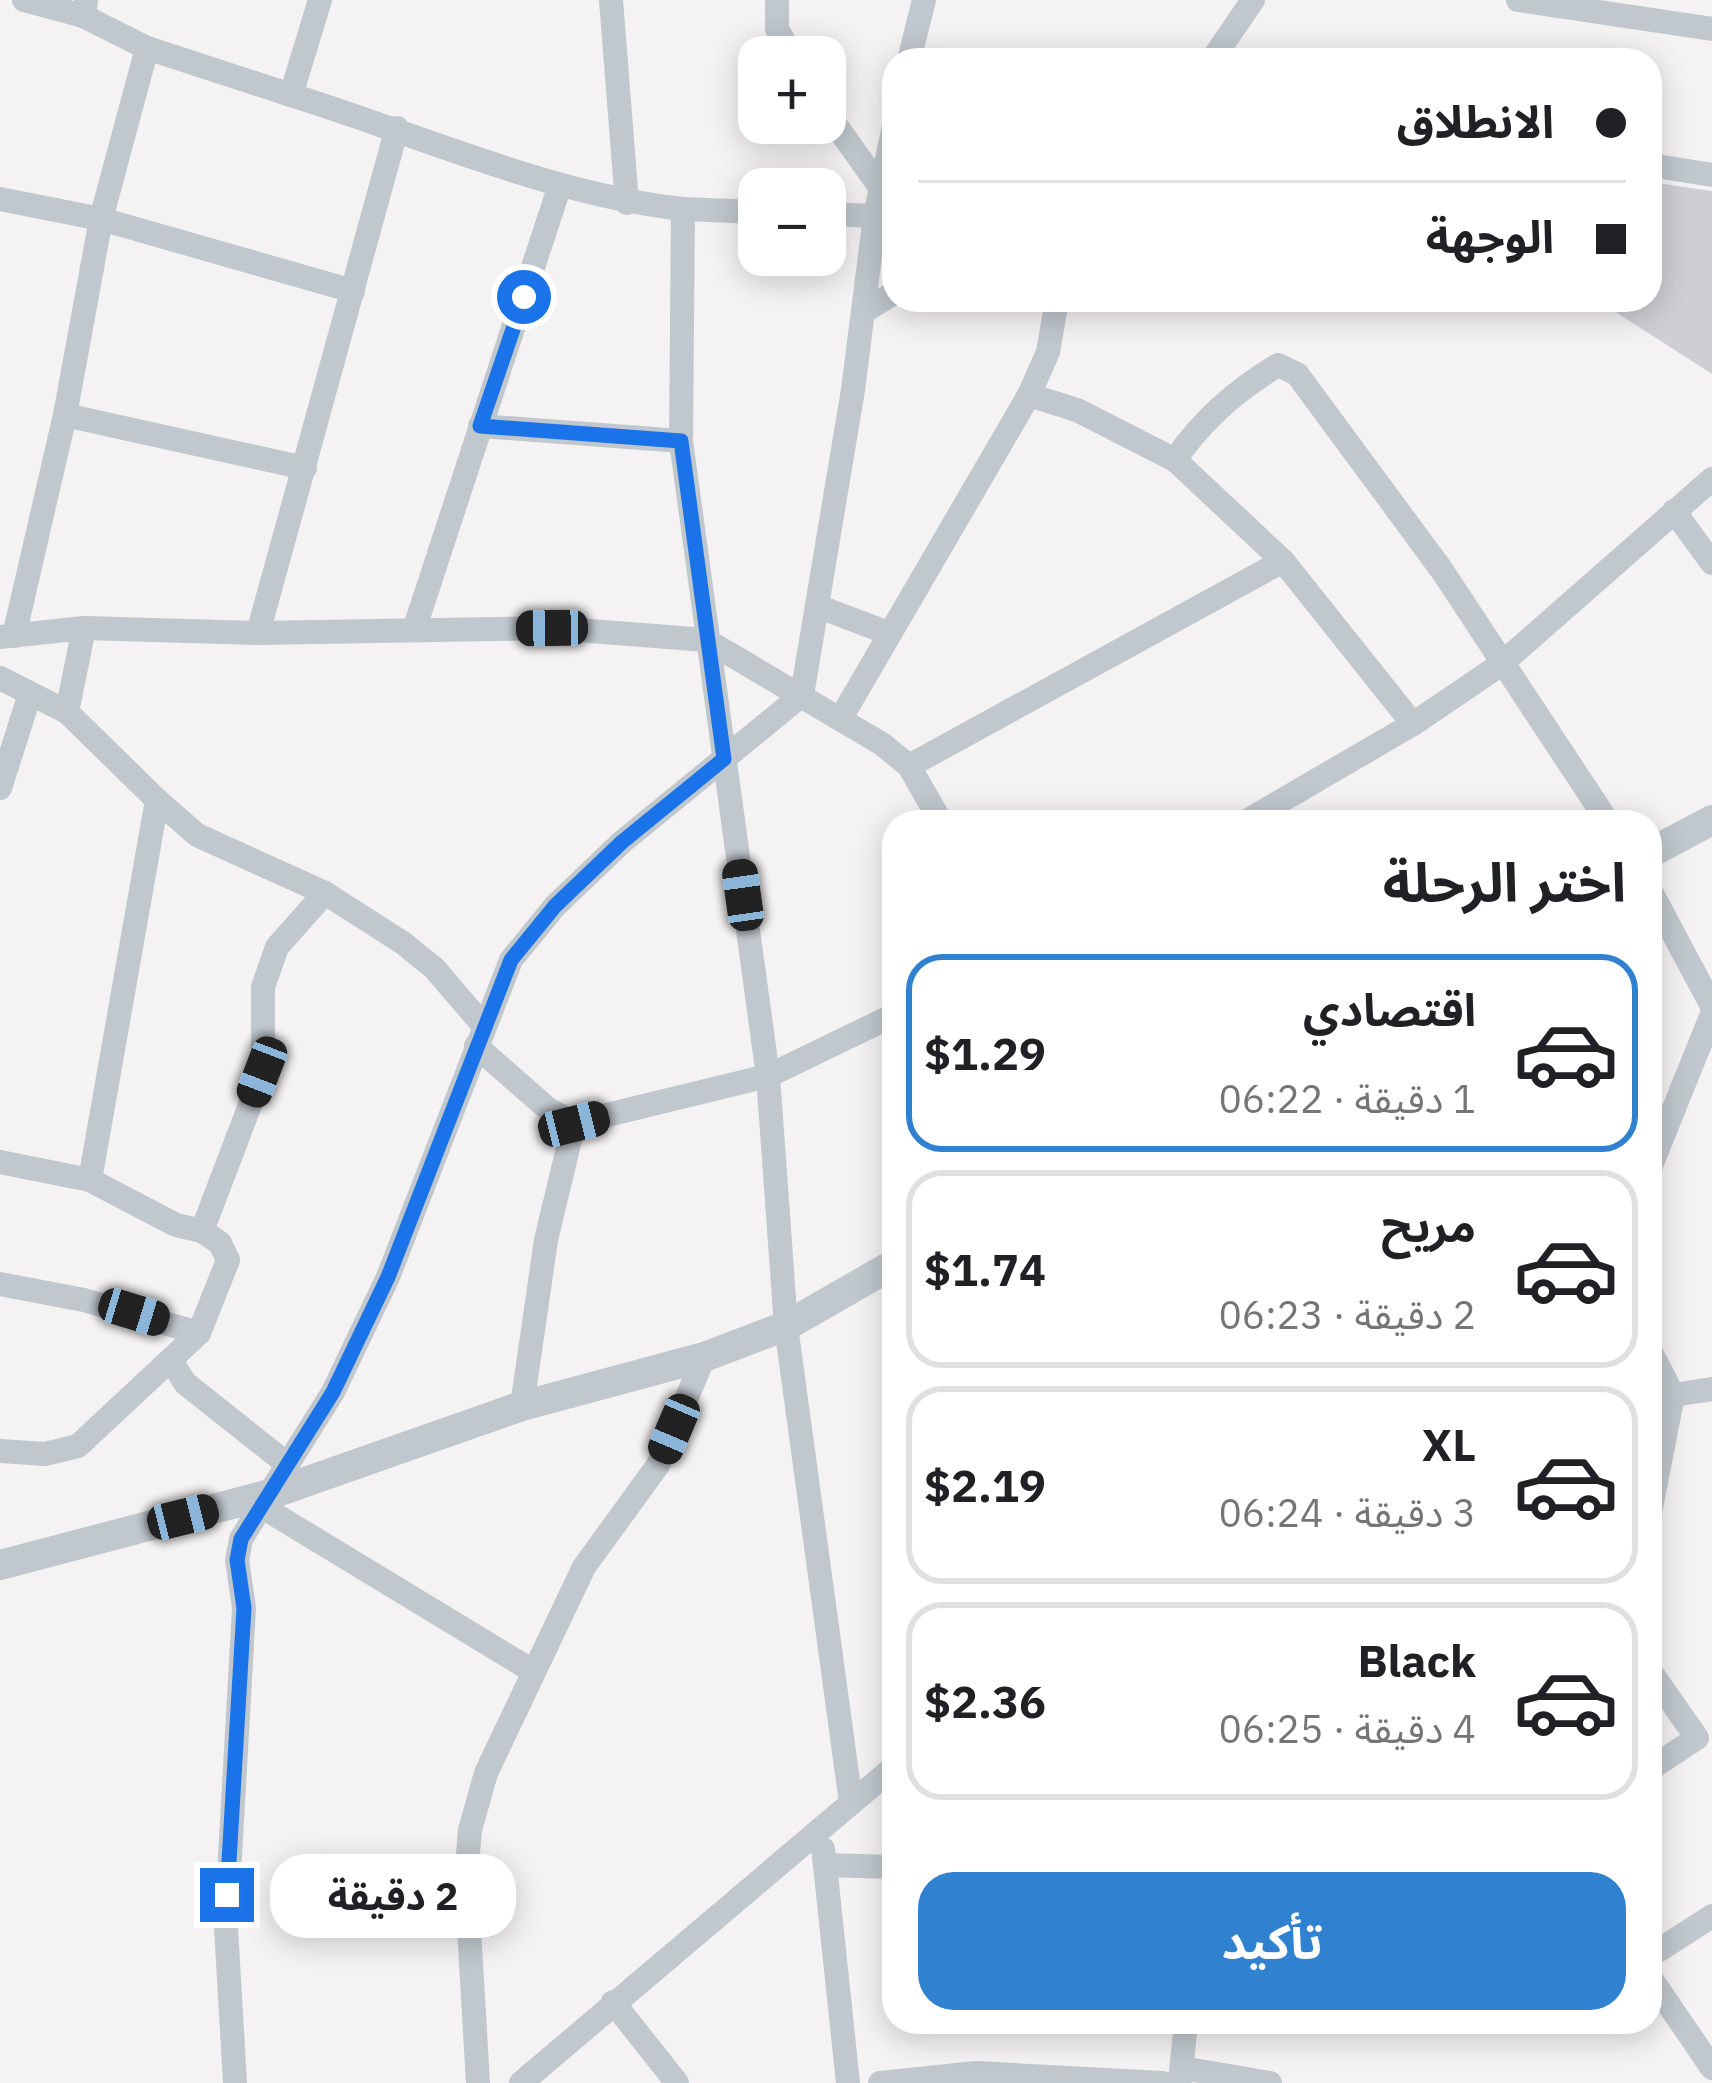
<!DOCTYPE html>
<html lang="ar">
<head>
<meta charset="utf-8">
<style>
	body { margin:0; font-family:"IBM Plex Sans","Noto Sans Arabic",sans-serif; background:#f2f2f2; color:#202124; direction:rtl; height:100vh; display:flex; flex-direction:column; font-size:45px; white-space:nowrap }
	* { box-sizing:border-box; margin:0 }
	p { font-size:39px; color:#757577 }
	.icon { flex:none; width:66px; height:66px; fill:none; stroke:currentColor; stroke-width:2; stroke-linecap:round; stroke-linejoin:round }
	.map { position:relative; flex:1; overflow:hidden; direction:ltr }
	.details { position:absolute; left:882px; top:810px; width:780px; height:1224px; display:flex; flex-direction:column; background:#fff; border-radius:36px; box-shadow:0 6px 30px #0003; direction:rtl }
	.details>* { flex:none }
	.top-card { position:absolute; left:882px; top:48px; width:780px; height:264px; border-radius:36px; box-shadow:0 6px 30px #0003; direction:rtl; display:grid; align-content:center; height:264px; padding:0 36px; background:#fff }
	.fabs { position:absolute; left:738px; top:36px; display:grid; gap:24px }
	.fabs a { display:grid; place-items:center; width:108px; height:108px; border-radius:24px; background:#fff; box-shadow:0 6px 30px #0003; font-size:60px }
	.end { position:absolute; width:54px; height:54px; margin:-27px; border:15px solid #1a73e8; background:#fff; box-shadow:0 0 0 6px #fff }
	.from { border-radius:50% }
	.bubble { position:absolute; height:84px; border-radius:36px; background:#fff; box-shadow:0 6px 30px #0003; font-size:39px; font-weight:700; line-height:84px; text-align:center; direction:rtl }
	.car { position:absolute; width:36px; height:72px; margin:-36px -18px; border-radius:15px; box-shadow:0 0 9px 3px #0007; background:linear-gradient(#222 24%,#8ab4d8 0 40%,#222 0 76%,#8ab4d8 0 86%,#222 0) }
	.top-card b { display:flex; align-items:center; gap:42px; height:114px; font-size:45px }
	.top-card b+b { border-top:3px solid #e0e0e0 }
	.top-card i { width:30px; height:30px; background:#202124 }
	ul { padding:0; list-style:none }
	li { display:flex; align-items:center; gap:36px; height:198px; margin:0 24px 18px; padding:0 12px; border:6px solid #e0e0e0; border-radius:36px }
	li div { flex:1 }
	li b { display:block; font-size:45px }
	li em { font-style:normal; font-weight:700 }
	li.selected { border-color:#3082d0 }
	li>.icon { width:108px; height:108px; stroke-width:1.5 }
	h2 { padding:0 36px; font-size:54px; line-height:144px }
	.button { display:flex; gap:24px; margin-top:auto; padding:24px 36px }
	.button a { flex:1; height:138px; border-radius:36px; background:#3082d0; color:#fff; font-size:48px; font-weight:700; line-height:138px; text-align:center }
	.map>svg:first-child { display:block }
	.building { fill:#cdcfd3 }
	.lines { fill:none; stroke-linecap:round; stroke-linejoin:round }
	.minor { stroke:#c0c7cd; stroke-width:24 }
	.tertiary { stroke:#c0c7cd; stroke-width:30 }
	.route { stroke:#1a73e8; stroke-width:15 }
</style>
</head>
<body>
<div class="map">
<svg width="1712" height="2083" viewBox="0 0 1712 2083">
	<rect width="100%" height="100%" fill="#f4f2f2"/>
	<path class="building" d="M1650,182L1712,191V374L1597,300H1650Z"/>
	<g class="lines">
		<g class="minor">
			<path d="M24,0L83,16L86,2"/>
			<path d="M320,0L291,95C420,135 548,194 683,209L681,441L768,1076L786,1326L851,1803"/>
			<path d="M611,0L627,203"/>
			<path d="M777,0V29L793,57"/>
			<path d="M1518,0L1712,29"/>
			<path d="M83,16L147,48L291,95"/>
			<path d="M909,60L924,0"/>
			<path d="M1212,60L1253,0"/>
			<path d="M825,110L880,187"/>
			<path d="M1650,165L1712,175"/>
			<path d="M0,199L101,219L147,48"/>
			<path d="M683,209L759,212"/>
			<path d="M825,214L875,216"/>
			<path d="M863,312L894,293"/>
			<path d="M1029,395L1077,410L1175,460C1201,421 1238,389 1278,365L1297,374L1441,569L1608,822"/>
			<path d="M65,415L305,468"/>
			<path d="M480,426L681,441"/>
			<path d="M1175,460L1283,561L1413,724"/>
			<path d="M1674,511L1712,563"/>
			<path d="M817,606L888,633"/>
			<path d="M414,630L560,185"/>
			<path d="M258,633L397,128"/>
			<path d="M14,636L65,415L101,219L353,291"/>
			<path d="M0,637L84,628L258,633L552,628L706,640L882,744L909,766L941,822"/>
			<path d="M0,678L67,712L157,800L90,1180L0,1162"/>
			<path d="M67,712L84,628"/>
			<path d="M841,718L1029,395L1048,352L1057,300"/>
			<path d="M909,766L1283,561"/>
			<path d="M0,788L30,694"/>
			<path d="M157,800L197,835L325,893L403,943L434,968L483,1025"/>
			<path d="M1245,822L1413,724L1500,665L1712,479"/>
			<path d="M1650,890L1712,1006"/>
			<path d="M476,1046L548,1109L574,1123L768,1076L894,1015"/>
			<path d="M1650,1168L1712,1014"/>
			<path d="M90,1180L176,1225L202,1231"/>
			<path d="M0,1284L84,1300L199,1333L78,1446L45,1454L0,1451"/>
			<path d="M199,1333L228,1260L220,1243L202,1231L263,1071V987L277,947L325,893"/>
			<path d="M1650,1350L1673,1395L1650,1513"/>
			<path d="M172,1362L185,1383L287,1464"/>
			<path d="M1673,1395L1712,1389"/>
			<path d="M522,1406L546,1240L574,1123"/>
			<path d="M264,1508L531,1670"/>
			<path d="M1650,1671L1697,1738L1650,1769"/>
			<path d="M823,1849L825,1865L894,1867"/>
			<path d="M825,1865L848,2083"/>
			<path d="M1650,1956L1712,1916"/>
			<path d="M1650,1977L1712,2068"/>
			<path d="M613,2002L677,2083"/>
			<path d="M1182,2068L1270,2083"/>
			<path d="M1180,2081L1186,2022"/>
			<path d="M235,2083L226,1927L244,1608L237,1560L241,1539L333,1392L388,1277L511,960L555,906L622,842L802,695L853,390L875,216L894,126"/>
			<path d="M478,2083L466,1877L470,1830L486,1773L584,1567L658,1465L704,1357"/>
			<path d="M521,2083L894,1767"/>
			<path d="M880,2083L976,2073L1162,2083"/>
		</g>
		<g class="tertiary">
			<path d="M1650,853L1712,820"/>
			<path d="M0,1565L274,1493L522,1406L704,1357L786,1326L894,1264"/>
		</g>
	</g>
	<g class="lines">
		<path class="route" d="M227,1895L244,1608L237,1560L241,1539L333,1392L388,1277L511,960L555,906L622,842L724,759L681,441L480,426L524,297"/>
	</g>
</svg>
<div class="fabs">
<a>+</a>
<a>−</a>
</div>
<i class="end from" style="left:524px;top:297px"></i>
<i class="end" style="left:227px;top:1895px"></i>
<div class="bubble" style="left:270px;top:1854px;width:246px">2 دقيقة</div>
<i class="car" style="left:552px;top:628px;rotate:269deg"></i>
<i class="car" style="left:743px;top:895px;rotate:352deg"></i>
<i class="car" style="left:262px;top:1072px;rotate:201deg"></i>
<i class="car" style="left:574px;top:1124px;rotate:76deg"></i>
<i class="car" style="left:134px;top:1312px;rotate:107deg"></i>
<i class="car" style="left:674px;top:1429px;rotate:203deg"></i>
<i class="car" style="left:183px;top:1517px;rotate:76deg"></i>
<div class="top-card">
<b><i class="from"></i>الانطلاق</b>
<b><i></i>الوجهة</b>
</div>
<section class="details">
<h2>اختر الرحلة</h2>
<ul>
<li class="selected"><svg class="icon" aria-label="car" viewBox="0 0 24 24"><path d="M5 17H2v-5l4-1 3-4h7l3 4 3 1v5h-3M9 17h6M6 11h13"/><circle cx="7" cy="17" r="2"/><circle cx="17" cy="17" r="2"/></svg><div><b>اقتصادي</b><p>1 دقيقة · 06:22</p></div><em>$1.29</em></li>
<li><svg class="icon" aria-label="car" viewBox="0 0 24 24"><path d="M5 17H2v-5l4-1 3-4h7l3 4 3 1v5h-3M9 17h6M6 11h13"/><circle cx="7" cy="17" r="2"/><circle cx="17" cy="17" r="2"/></svg><div><b>مريح</b><p>2 دقيقة · 06:23</p></div><em>$1.74</em></li>
<li><svg class="icon" aria-label="car" viewBox="0 0 24 24"><path d="M5 17H2v-5l4-1 3-4h7l3 4 3 1v5h-3M9 17h6M6 11h13"/><circle cx="7" cy="17" r="2"/><circle cx="17" cy="17" r="2"/></svg><div><b>XL</b><p>3 دقيقة · 06:24</p></div><em>$2.19</em></li>
<li><svg class="icon" aria-label="car" viewBox="0 0 24 24"><path d="M5 17H2v-5l4-1 3-4h7l3 4 3 1v5h-3M9 17h6M6 11h13"/><circle cx="7" cy="17" r="2"/><circle cx="17" cy="17" r="2"/></svg><div><b>Black</b><p>4 دقيقة · 06:25</p></div><em>$2.36</em></li>
</ul>
<div class="button"><a>تأكيد</a></div>
</section>
</div>
</body>
</html>
